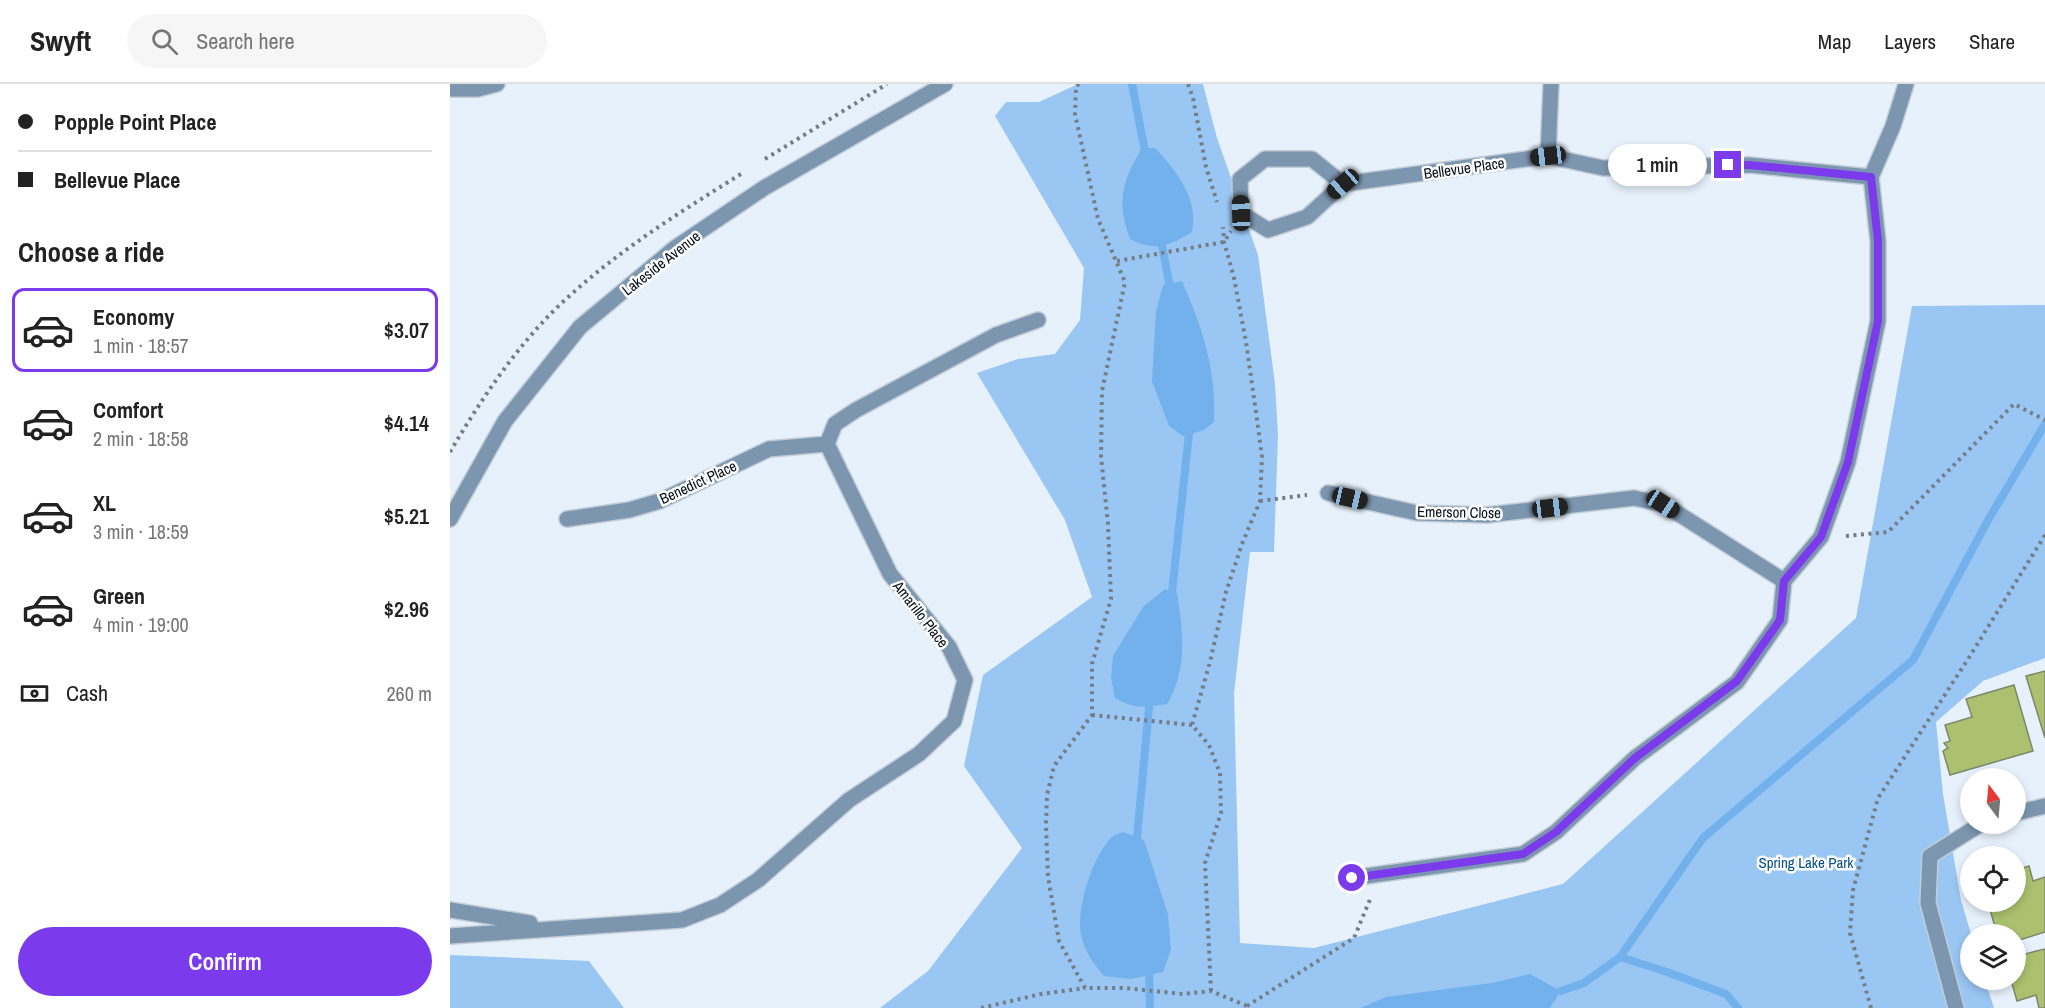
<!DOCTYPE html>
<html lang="en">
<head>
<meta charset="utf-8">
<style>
	body { margin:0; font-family:"Archivo Narrow",sans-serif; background:#f6f6f6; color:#222; height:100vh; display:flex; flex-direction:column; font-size:22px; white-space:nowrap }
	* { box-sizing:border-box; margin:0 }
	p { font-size:20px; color:#767676 }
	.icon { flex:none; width:33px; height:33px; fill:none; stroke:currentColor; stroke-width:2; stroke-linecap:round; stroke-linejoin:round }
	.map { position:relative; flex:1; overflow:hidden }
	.drawer { display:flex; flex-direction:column; background:#fff; width:450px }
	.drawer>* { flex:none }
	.banner { display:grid; align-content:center; height:132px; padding:0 18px; background:#fff }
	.needle { width:39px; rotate:344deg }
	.buttons { position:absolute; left:1510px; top:684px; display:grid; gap:12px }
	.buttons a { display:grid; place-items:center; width:66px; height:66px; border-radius:50%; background:#fff; box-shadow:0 3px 9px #0003; font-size:30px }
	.end { position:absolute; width:27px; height:27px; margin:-14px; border:8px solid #7c3aed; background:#fff; box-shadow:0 0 0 3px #fff }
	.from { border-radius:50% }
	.bubble { position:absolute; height:42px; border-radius:21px; background:#fff; box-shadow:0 3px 9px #0003; font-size:20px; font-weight:600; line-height:42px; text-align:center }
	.car { position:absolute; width:18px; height:36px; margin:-18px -9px; border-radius:8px; box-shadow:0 0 4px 2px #0007; background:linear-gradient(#222 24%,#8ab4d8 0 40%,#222 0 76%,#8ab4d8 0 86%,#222 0) }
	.banner b { display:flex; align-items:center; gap:21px; height:57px; font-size:22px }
	.banner b+b { border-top:2px solid #e0e0e0 }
	.banner i { width:15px; height:15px; background:#222 }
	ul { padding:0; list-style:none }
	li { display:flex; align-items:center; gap:18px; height:84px; margin:0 12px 9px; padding:0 6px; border:3px solid transparent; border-radius:12px }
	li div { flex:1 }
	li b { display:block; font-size:22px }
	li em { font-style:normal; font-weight:600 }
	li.active { border-color:#7c3aed }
	li>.icon { width:54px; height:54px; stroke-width:1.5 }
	h2 { padding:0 18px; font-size:27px; line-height:72px }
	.pay { display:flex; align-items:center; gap:15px; height:66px; padding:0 18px; font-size:22px }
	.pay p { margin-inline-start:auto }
	.action { display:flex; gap:12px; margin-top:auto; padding:12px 18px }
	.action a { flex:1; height:69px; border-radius:36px; background:#7c3aed; color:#fff; font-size:24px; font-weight:600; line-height:69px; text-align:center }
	header { display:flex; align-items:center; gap:36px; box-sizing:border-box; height:84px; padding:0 30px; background:#fff; border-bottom:2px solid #e0e0e0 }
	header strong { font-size:28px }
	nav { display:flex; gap:33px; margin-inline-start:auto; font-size:21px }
	.search { width:420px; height:54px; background:#f6f6f6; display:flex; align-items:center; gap:15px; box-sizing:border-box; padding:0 21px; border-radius:33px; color:#767676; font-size:22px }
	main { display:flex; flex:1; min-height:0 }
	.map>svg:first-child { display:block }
	.green { fill:#9ac6f3 }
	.water { fill:#73b1ed }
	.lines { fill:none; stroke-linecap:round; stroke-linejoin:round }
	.stream { stroke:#73b1ed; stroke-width:8 }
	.building { fill:#acc16f; stroke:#7f876a; stroke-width:1.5 }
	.minor-casing { stroke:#c3cdd7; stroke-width:18 }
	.path { stroke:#747d86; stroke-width:4; stroke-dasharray:3 4.5; stroke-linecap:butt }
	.minor { stroke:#7c96b0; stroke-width:15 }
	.route { stroke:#7c3aed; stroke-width:8 }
	.labels { text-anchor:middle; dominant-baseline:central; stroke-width:5; stroke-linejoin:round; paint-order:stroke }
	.street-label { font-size:15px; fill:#060e17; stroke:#fff }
	.park-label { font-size:15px; fill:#064f85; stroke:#fff }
</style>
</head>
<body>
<header>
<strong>Swyft</strong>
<div class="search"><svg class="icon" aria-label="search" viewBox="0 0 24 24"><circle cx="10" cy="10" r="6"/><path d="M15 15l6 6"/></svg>Search here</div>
<nav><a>Map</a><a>Layers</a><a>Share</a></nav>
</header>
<main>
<section class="drawer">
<div class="banner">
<b><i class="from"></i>Popple Point Place</b>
<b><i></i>Bellevue Place</b>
</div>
<h2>Choose a ride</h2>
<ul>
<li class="active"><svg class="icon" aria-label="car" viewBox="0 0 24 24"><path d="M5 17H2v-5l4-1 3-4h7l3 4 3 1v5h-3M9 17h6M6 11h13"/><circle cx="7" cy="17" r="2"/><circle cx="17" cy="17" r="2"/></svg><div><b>Economy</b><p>1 min · 18:57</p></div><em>$3.07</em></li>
<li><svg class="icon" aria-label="car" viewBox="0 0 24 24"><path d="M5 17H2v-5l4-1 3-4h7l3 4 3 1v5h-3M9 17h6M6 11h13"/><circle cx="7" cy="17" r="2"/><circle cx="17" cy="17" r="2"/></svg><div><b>Comfort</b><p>2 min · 18:58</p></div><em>$4.14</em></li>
<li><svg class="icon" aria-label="car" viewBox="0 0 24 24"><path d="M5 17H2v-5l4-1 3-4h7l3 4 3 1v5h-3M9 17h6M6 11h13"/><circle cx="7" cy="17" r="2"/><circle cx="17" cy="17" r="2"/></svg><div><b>XL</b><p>3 min · 18:59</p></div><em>$5.21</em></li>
<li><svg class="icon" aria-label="car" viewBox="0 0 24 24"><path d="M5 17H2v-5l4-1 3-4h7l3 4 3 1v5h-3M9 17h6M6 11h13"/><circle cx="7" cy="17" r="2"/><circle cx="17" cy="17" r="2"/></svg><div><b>Green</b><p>4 min · 19:00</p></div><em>$2.96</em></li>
</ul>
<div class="pay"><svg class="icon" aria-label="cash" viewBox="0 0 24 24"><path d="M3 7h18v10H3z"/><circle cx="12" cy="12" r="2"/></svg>Cash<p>260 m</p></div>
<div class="action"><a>Confirm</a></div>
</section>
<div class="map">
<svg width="1595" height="924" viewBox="0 0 1595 924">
	<rect width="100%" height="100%" fill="#e7f1fb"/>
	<g class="green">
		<path d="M628,0H753L767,54L808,171L825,300L828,351L824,468H800L784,609L790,859L864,864L1113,800L1406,534L1462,222L1595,221V574L1533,597L1486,638L1493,710L1511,816L1521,850V896H1535L1544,924H430L478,887L572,764L514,682L533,591L642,513L615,436L527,289L568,275L605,270L630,236L634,184L545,32L556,18H589Z"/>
		<path d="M0,871L139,877L174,924H0Z"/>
	</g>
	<g class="water">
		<path d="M692,64H705C726,86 749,115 742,148C719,162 705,168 680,155C666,117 672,98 692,64Z"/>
		<path d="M732,197C753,245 766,285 764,338L754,346L733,352L719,342L702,297L706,228L713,201Z"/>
		<path d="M715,505L727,509C733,547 738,586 717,620C693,623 687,626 665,614L661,594L663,572L693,523Z"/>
		<path d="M673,748L694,756L718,831L721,866L713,888L681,895L654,892C644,880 634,867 631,851C626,825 642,773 661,754C664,751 669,749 673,748Z"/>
		<path d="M1080,890L1111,907L1100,924H911L936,913L1042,899Z"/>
	</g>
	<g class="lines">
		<g class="stream">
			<path d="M682,0L696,73"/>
			<path d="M710,151L721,209"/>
			<path d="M721,518L740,340"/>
			<path d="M688,764L687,753L700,613"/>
			<path d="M1170,873L1217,888L1276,910L1288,924"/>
			<path d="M699,881L700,924"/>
			<path d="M1111,907L1134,899L1170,873L1253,754L1463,576L1537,438L1595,340"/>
		</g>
	</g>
	<g class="building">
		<path d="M1595,587V654L1576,592Z"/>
		<path d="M1564,601L1583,667L1500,691L1493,667L1498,664L1494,659L1500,657L1495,641L1522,633L1516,615Z"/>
		<path d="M1579,782L1583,797L1595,793V848L1566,857V850H1558L1557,848L1547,850L1539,822L1552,818H1566V786Z"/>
		<path d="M1595,865V924H1589L1586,911L1567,917L1561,896H1566V872Z"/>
	</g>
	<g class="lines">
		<defs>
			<g id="minor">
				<path d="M0,5H28L47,0"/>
				<path d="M1098,72L1101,0"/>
				<path d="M893,100L862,75H815L790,95L791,129L818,146L857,133L893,100L1098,72L1153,84L1299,81L1421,93"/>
				<path d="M878,409L967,429L1037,431L1184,414L1213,420L1334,497"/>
				<path d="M0,435L55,337L130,243L225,164L314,104L495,0"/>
				<path d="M117,435L179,426L210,417L319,365L377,360"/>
				<path d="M1566,729L1595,722"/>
				<path d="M902,794L1073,770L1106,748L1185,674L1287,598L1330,536L1334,497L1371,453L1398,378L1428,237V157L1421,93L1443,42L1456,0"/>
				<path d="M0,826L80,839"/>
				<path d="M0,852L232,836L270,821L308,796L399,716L469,670L504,637L515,596L499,563L440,490L377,360L385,340L406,326L546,251L588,236"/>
				<path d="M1506,924L1478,819L1480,772L1531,740"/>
			</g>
		</defs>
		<use href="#minor" class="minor-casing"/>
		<g class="path">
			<path d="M629,0L626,2L625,30L648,135L675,198L652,307L651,372L658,440L661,515L642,580V631L604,682L597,711L596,741L598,793L609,857L635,904H674L733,910L761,907L797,922L798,924"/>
			<path d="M738,0L743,14L756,83L767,118"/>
			<path d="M315,75L437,0"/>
			<path d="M667,177L774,158L781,147"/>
			<path d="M0,368C32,314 69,258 116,215C168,167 230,128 291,90"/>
			<path d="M810,417L857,411"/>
			<path d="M1396,452L1438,448L1564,320L1595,336"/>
			<path d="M642,631L742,641"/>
			<path d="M761,907L755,779L771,729L770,689L759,661L742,641L760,578L776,508L792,460L810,417L812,373L806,328L796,258L784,194L774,158L773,143"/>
			<path d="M797,922L904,854L921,813"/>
			<path d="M531,924L591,910L635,904"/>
			<path d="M1421,924L1400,849L1403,806L1428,714L1520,572L1595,451"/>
		</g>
		<use href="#minor" class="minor"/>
	</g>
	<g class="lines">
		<path class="route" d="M902,794L1073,770L1106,748L1185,674L1287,597L1330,536L1334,497L1371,453L1398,378L1428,237V157L1421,93L1299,81H1278"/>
	</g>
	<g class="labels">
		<g class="street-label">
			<text transform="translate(1014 84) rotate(-8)">Bellevue Place</text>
			<text transform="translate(211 179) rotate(-38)">Lakeside Avenue</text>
			<text transform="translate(248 398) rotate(-25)">Benedict Place</text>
			<text transform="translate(1009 428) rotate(1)">Emerson Close</text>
			<text transform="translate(471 530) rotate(52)">Amarillo Place</text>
		</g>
		<g class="park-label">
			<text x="1356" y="778">Spring Lake Park</text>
		</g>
	</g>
</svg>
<div class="buttons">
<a><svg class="needle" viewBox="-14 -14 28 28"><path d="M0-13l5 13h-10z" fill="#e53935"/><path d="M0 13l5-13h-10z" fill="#767676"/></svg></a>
<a><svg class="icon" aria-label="locate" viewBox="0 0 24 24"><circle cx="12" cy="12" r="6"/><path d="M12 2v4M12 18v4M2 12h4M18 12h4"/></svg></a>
<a><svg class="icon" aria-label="layers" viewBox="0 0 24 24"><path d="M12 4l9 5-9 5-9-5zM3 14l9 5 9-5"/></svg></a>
</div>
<i class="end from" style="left:902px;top:794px"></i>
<i class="end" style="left:1278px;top:81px"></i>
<div class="bubble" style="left:1158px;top:60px;width:99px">1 min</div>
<i class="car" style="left:1098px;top:72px;rotate:263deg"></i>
<i class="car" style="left:893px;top:100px;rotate:229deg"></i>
<i class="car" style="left:791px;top:129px;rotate:358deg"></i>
<i class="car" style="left:900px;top:414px;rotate:103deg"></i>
<i class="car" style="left:1213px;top:420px;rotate:123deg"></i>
<i class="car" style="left:1100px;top:424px;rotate:83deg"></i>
</div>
</main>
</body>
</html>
